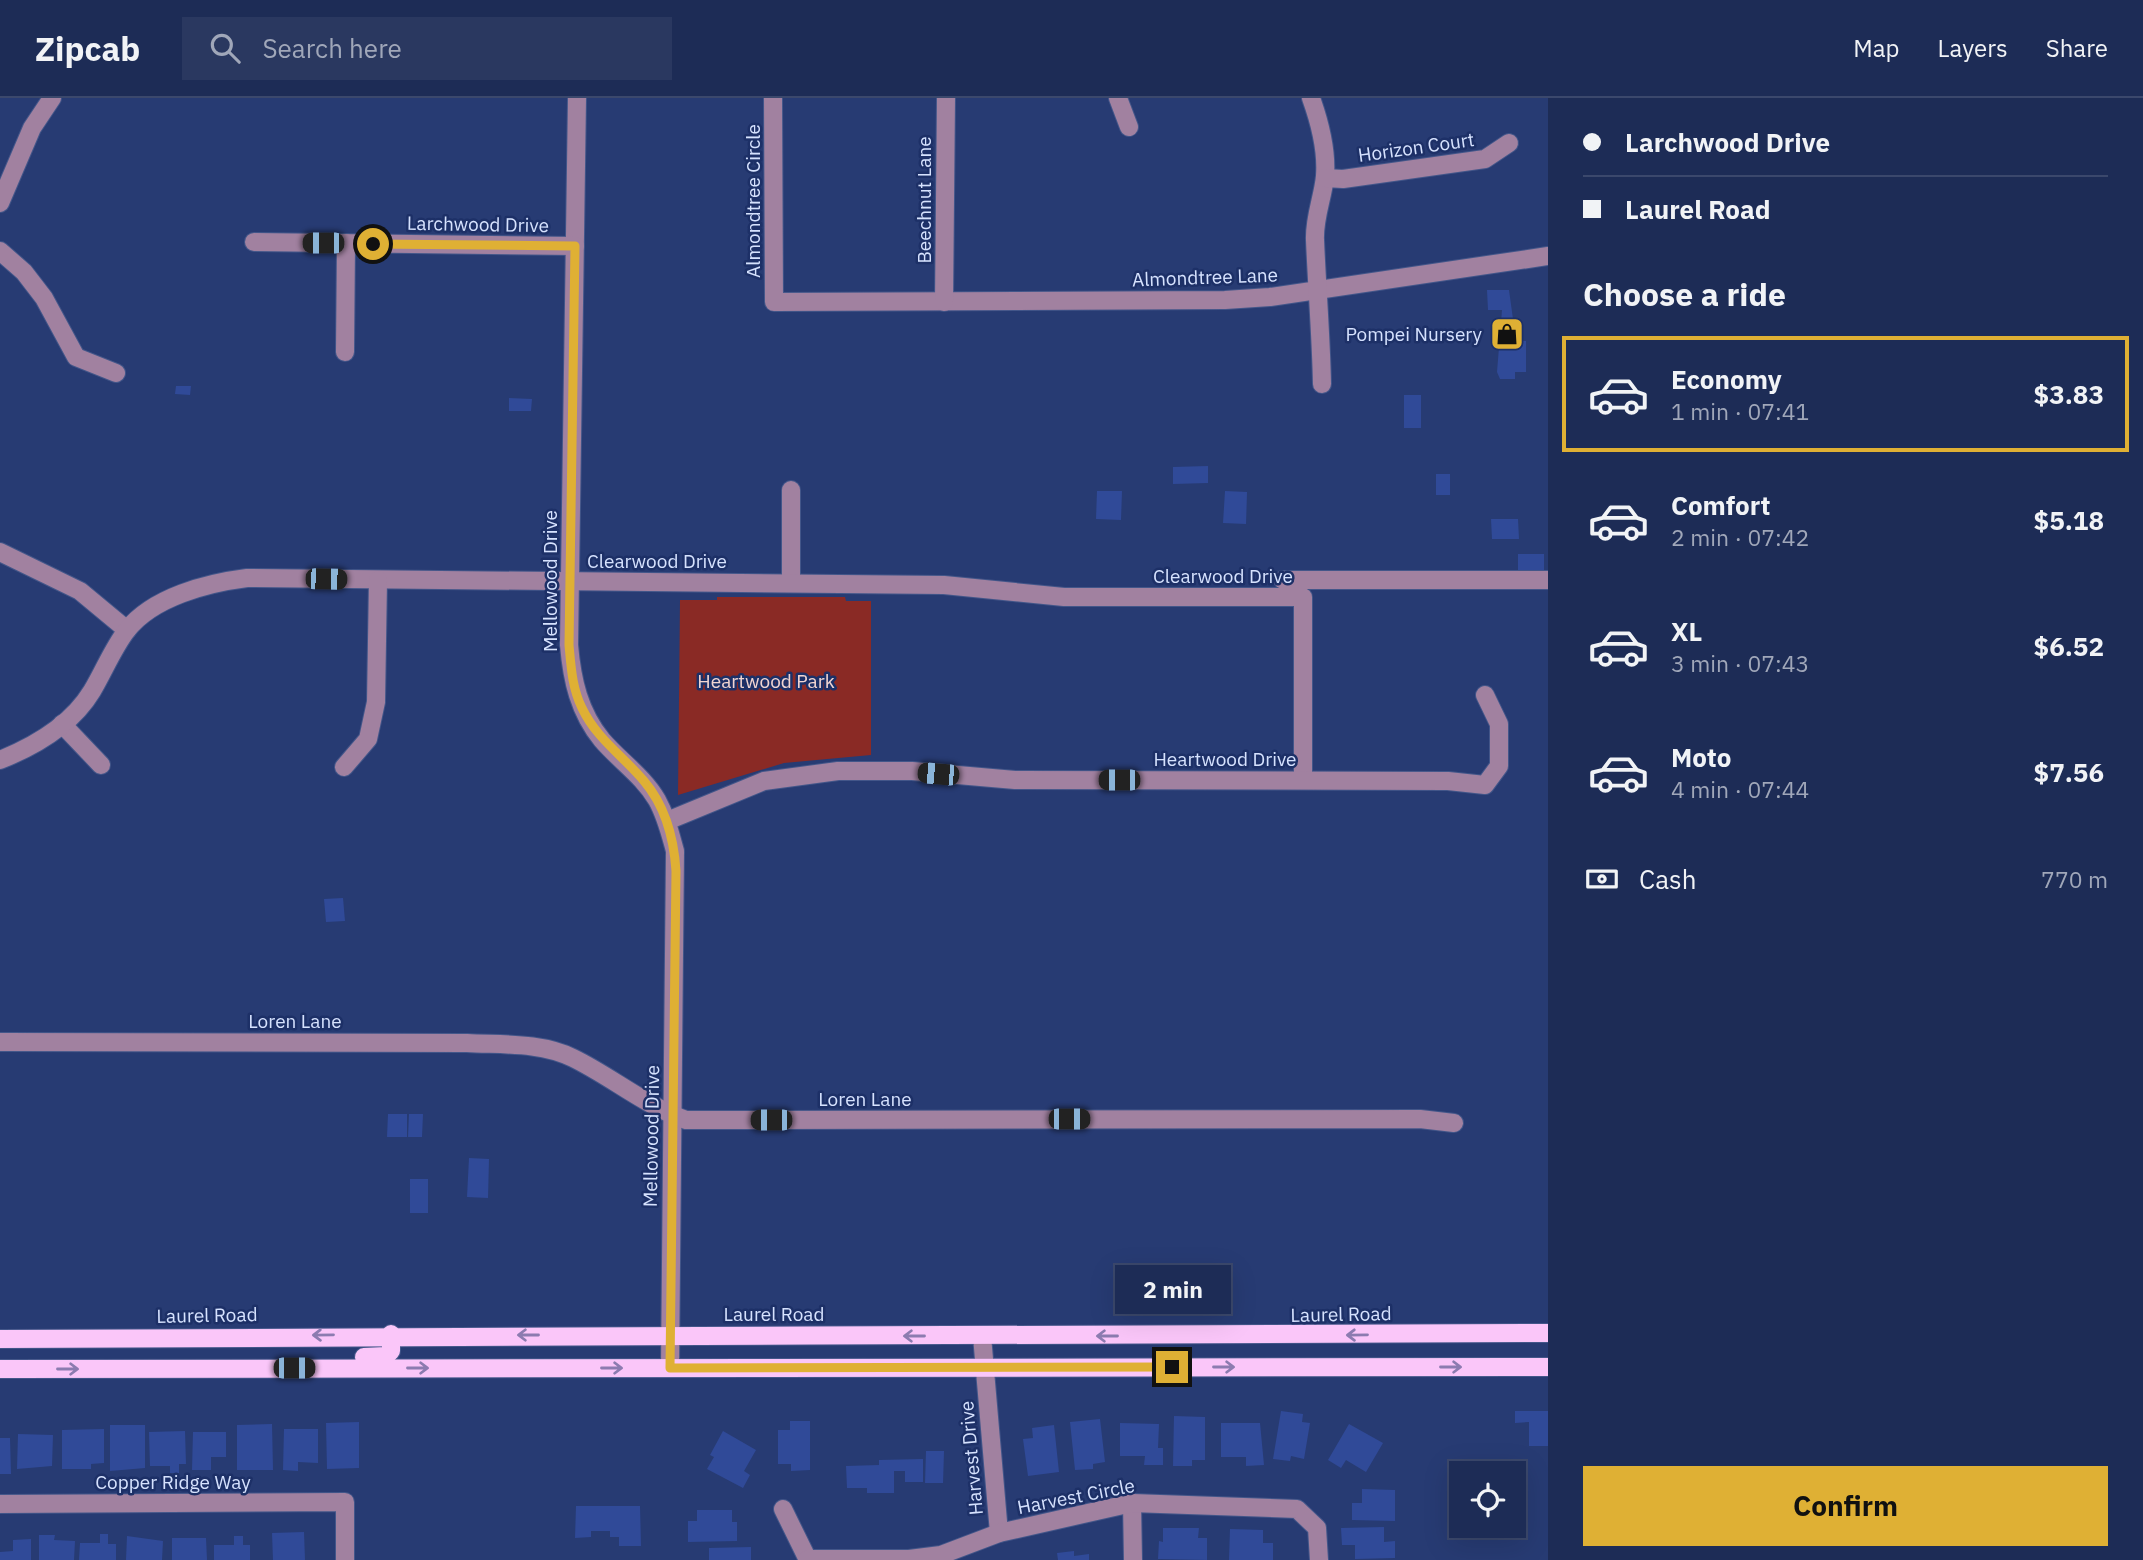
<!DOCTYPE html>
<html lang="en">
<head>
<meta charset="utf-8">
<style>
	body { margin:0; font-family:"IBM Plex Sans",sans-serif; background:#2a3860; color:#f1f3f6; height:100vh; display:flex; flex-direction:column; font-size:26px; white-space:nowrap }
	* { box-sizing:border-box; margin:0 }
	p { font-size:23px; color:#a0a7b9 }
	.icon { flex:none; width:38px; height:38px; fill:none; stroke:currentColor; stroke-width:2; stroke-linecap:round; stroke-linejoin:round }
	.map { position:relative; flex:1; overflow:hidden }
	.panel { display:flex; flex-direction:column; background:#1d2c56; width:595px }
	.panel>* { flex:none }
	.top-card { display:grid; align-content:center; height:154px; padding:0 35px; background:#1d2c56 }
	.fabs { position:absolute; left:1449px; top:1363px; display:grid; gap:14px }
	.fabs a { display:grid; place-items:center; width:77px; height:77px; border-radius:0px; background:#1d2c56; box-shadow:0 7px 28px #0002,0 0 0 2px #3b486c; font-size:35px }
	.end { position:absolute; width:32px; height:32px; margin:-16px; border:9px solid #dfb034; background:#111; box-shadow:0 0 0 4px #111 }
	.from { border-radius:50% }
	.bubble { position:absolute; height:49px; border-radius:0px; background:#1d2c56; box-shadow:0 7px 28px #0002,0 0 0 2px #3b486c; font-size:23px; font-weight:700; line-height:49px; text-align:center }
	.car { position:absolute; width:21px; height:42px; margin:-21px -10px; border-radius:9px; box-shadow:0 0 5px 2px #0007; background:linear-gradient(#222 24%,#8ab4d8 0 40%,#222 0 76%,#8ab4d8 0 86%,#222 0) }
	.top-card b { display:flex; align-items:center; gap:24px; height:66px; font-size:26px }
	.top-card b+b { border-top:2px solid #3b486c }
	.top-card i { width:18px; height:18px; background:#f1f3f6 }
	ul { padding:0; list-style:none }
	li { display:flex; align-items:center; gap:21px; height:116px; margin:0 14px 10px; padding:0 21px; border:4px solid transparent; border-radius:0px }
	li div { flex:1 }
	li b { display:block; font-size:26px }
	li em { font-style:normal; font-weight:700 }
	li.selected { border-color:#dfb034 }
	li>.icon { width:63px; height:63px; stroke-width:1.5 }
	h2 { padding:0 35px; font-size:32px; line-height:84px }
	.pay { display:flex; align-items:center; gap:18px; height:77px; padding:0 35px; font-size:26px }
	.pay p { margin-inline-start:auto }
	.cta { display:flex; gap:14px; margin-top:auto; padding:14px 35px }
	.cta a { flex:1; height:80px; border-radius:0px; background:#dfb034; color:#111; font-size:28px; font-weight:700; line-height:80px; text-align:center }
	header { display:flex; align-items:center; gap:42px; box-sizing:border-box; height:98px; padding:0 35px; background:#1d2c56; border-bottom:2px solid #3b486c }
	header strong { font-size:33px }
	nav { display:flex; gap:38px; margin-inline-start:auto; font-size:24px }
	.search { width:490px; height:63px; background:#2a3860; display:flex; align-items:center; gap:18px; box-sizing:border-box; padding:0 24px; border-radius:0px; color:#a0a7b9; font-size:26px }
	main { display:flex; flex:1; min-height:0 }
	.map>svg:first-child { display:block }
	.green { fill:#8a2a25 }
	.building { fill:#304a98 }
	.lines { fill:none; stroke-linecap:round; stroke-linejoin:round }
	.minor-casing { stroke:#435689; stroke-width:20 }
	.major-casing { stroke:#435689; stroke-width:20 }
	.minor { stroke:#a181a0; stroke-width:18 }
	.major { stroke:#fac6f9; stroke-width:18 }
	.oneway { stroke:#8c7bb0 }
	.route { stroke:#dfb034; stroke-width:9 }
	.labels { text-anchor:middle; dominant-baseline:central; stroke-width:5; stroke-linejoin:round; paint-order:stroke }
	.street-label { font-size:19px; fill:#d6e2fe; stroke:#1d3067 }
	.poi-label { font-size:19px; fill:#d6e2fe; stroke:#1d3067; text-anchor:end }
	.park-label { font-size:19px; fill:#f2d5d1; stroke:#1d3067 }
</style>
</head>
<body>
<header>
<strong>Zipcab</strong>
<div class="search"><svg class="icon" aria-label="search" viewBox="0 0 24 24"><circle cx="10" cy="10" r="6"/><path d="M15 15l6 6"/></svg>Search here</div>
<nav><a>Map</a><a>Layers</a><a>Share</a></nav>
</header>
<main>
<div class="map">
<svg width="1548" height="1462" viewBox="0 0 1548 1462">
	<rect width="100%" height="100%" fill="#273b73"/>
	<path class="green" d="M717,499H845L846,503H871V657L784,665L678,697L680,502H717Z"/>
	<g class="building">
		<path d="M1487,192H1509L1516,243H1526V274H1515V281H1500L1497,274L1502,212H1488Z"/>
		<path d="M176,288H191L190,297L175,296Z"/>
		<rect x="1404" y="297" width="17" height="33"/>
		<path d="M509,300L532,301L531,313H509Z"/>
		<path d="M1208,368V385L1173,386V369Z"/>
		<rect x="1436" y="376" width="14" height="21"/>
		<path d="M1097,393H1122L1121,422L1096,421Z"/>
		<path d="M1225,393L1247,394L1246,426L1223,425Z"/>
		<path d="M1491,421H1518L1519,441H1492Z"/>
		<path d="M1518,456H1544V476L1518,475Z"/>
		<path d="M343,800L345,823L326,824L324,801Z"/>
		<path d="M388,1016H407V1039H387Z"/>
		<path d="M409,1016H423L422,1039H408Z"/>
		<path d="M469,1060L489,1061L488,1100L467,1099Z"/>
		<rect x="410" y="1081" width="18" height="34"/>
		<path d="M1281,1313L1303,1316L1302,1324L1310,1325L1304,1361L1291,1358L1290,1363L1273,1361Z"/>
		<path d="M1515,1313H1548V1348H1529V1324L1515,1325Z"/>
		<path d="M1174,1318L1205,1319V1362H1192V1368H1173Z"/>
		<path d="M1100,1321L1105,1364L1093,1366V1371L1075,1372L1070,1324Z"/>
		<path d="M790,1323H810V1372L791,1373V1366H778V1332H790Z"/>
		<path d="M359,1324V1370L327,1371L326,1325Z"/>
		<path d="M1120,1325L1159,1326L1158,1350H1163V1367H1144L1145,1358H1120Z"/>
		<path d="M1221,1325H1260L1264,1367L1246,1368V1359H1221Z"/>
		<path d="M272,1326L273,1372H237V1327Z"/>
		<path d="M1349,1326L1383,1345L1366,1374L1346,1362L1341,1370L1328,1362Z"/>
		<path d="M110,1327H145V1370L110,1373Z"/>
		<path d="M1054,1327L1059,1374L1028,1378L1023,1341L1033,1340L1032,1330Z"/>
		<path d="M104,1331V1365L91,1366V1371H62V1332Z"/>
		<path d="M284,1331H318V1365L298,1364V1373L283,1372Z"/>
		<path d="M185,1333L186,1366H179V1375H170V1368H150L149,1334Z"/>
		<path d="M723,1333L756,1352L744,1373L750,1377L743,1390L707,1371L714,1359L710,1357Z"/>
		<path d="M193,1334H226V1359H211V1372H192Z"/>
		<path d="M18,1336L53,1337L52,1368L17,1371Z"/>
		<path d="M0,1340H10L11,1376H0Z"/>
		<path d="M926,1353H944L943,1385H925Z"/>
		<path d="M923,1361V1384H905V1373H894V1395H867V1390H847L846,1368L879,1367V1362Z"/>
		<path d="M1362,1391L1395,1392V1423L1352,1422V1405H1362Z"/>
		<path d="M576,1408H640L641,1448H619V1439H610V1433H591V1439L575,1440Z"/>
		<path d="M697,1412H732V1424H737V1443L688,1444V1423H697Z"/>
		<path d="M1384,1429V1444L1395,1443V1460L1355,1461V1447H1342L1341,1430Z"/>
		<path d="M1163,1430H1199L1198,1440H1207V1462L1158,1461L1159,1443L1163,1444Z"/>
		<path d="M1230,1431L1263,1432V1445H1273V1462H1229Z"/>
		<path d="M304,1434L305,1462H273L272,1435Z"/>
		<path d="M100,1436H108V1446H116V1462H79L80,1445H100Z"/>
		<path d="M39,1437H55L54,1442L75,1443L74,1462H39Z"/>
		<path d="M127,1438L163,1443L162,1462H126Z"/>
		<path d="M234,1438H243V1447H250V1462H214V1447H234Z"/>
		<path d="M172,1440H206L207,1462H172Z"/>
		<path d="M31,1441V1462H0V1454L13,1453V1442Z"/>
		<path d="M751,1449V1462H709V1450Z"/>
		<path d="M1074,1453V1458L1089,1456V1462H1058L1057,1455Z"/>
	</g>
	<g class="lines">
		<defs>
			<g id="minor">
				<path d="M577,0L569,547C572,582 579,614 602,642C620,663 643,678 657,702C666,718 670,735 675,753L670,1270"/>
				<path d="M773,0L774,204L1225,202L1270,199L1548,158"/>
				<path d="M1118,0L1129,29"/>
				<path d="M1311,0C1320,25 1327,51 1325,78C1323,100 1314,119 1315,142C1317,190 1321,238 1322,286"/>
				<path d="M1325,80L1343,81L1485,61L1509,45"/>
				<path d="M0,105L32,30L52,0"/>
				<path d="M254,144L575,148"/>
				<path d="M0,153L24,174L44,200L76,259L116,275"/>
				<path d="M944,204L946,0"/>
				<path d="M345,254L346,145"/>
				<path d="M0,454L80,493L127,532"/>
				<path d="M1283,482H1548"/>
				<path d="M791,485V392"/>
				<path d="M62,626L101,667"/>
				<path d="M0,662C35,648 72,626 92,593C104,573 113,550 127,532C153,499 207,485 247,480L944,487L1064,499H1303V682"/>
				<path d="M344,669L368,641L376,604L378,482"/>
				<path d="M667,723L764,683L838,673H912L1015,682L1448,683L1485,687L1499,668V626L1485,597"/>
				<path d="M0,944L467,945C501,947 541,944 573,960C612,979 644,1007 686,1022L1420,1021L1454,1025"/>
				<path d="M982,1238L999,1435"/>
				<path d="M1132,1405L1133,1462"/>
				<path d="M0,1406L345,1404V1462"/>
				<path d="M783,1411L808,1462"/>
				<path d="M808,1461H909L941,1457L999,1435L1132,1405L1297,1411L1317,1430L1319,1462"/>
			</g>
			<g id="major">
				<path d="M0,1241C516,1235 1032,1240 1548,1235"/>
				<path d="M364,1259L386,1258L391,1253V1236"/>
				<path d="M0,1271L1548,1269"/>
			</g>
		</defs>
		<use href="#minor" class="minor-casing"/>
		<use href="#major" class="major-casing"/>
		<use href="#minor" class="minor"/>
		<use href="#major" class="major"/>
	</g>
	<defs><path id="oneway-shaft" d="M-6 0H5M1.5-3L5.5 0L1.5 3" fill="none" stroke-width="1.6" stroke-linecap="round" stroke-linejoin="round" transform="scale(1.75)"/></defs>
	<g class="oneway">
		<use href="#oneway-shaft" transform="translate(323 1237) rotate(179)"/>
		<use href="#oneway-shaft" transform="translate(528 1237) rotate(-180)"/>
		<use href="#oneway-shaft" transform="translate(1357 1237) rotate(179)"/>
		<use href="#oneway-shaft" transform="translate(914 1238) rotate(-180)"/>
		<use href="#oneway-shaft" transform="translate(1107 1238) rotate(-180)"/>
		<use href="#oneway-shaft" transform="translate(1224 1269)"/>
		<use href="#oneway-shaft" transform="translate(1451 1269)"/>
		<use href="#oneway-shaft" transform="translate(418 1270)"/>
		<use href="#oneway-shaft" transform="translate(612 1270)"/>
		<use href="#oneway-shaft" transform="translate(68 1271)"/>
	</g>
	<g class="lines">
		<path class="route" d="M373,146L575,148L569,547C571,568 572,590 582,610C596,640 623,658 644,683C666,709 674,741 676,773L670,1270L1172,1269"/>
	</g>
	<defs>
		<symbol id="shop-square" viewBox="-11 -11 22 22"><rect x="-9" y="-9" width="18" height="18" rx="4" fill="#dfb034" stroke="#1d3067"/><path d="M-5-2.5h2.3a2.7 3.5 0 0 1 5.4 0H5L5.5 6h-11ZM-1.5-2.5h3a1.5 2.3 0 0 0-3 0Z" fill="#111"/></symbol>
	</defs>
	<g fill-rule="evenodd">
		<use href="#shop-square" x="1488" y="217" width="38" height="38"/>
	</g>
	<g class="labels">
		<g class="street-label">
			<text transform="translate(1416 49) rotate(-8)">Horizon Court</text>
			<text transform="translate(924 102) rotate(-90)">Beechnut Lane</text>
			<text transform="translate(753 103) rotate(-90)">Almondtree Circle</text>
			<text transform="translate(478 126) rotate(1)">Larchwood Drive</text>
			<text transform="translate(1205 179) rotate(-2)">Almondtree Lane</text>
			<text x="657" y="463">Clearwood Drive</text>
			<text x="1223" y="478">Clearwood Drive</text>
			<text transform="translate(550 483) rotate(-90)">Mellowood Drive</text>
			<text x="1225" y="661">Heartwood Drive</text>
			<text x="295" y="923">Loren Lane</text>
			<text x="865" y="1001">Loren Lane</text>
			<text transform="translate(651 1038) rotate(-89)">Mellowood Drive</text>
			<text x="774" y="1216">Laurel Road</text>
			<text transform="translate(1341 1216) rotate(-1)">Laurel Road</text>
			<text transform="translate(207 1217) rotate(-1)">Laurel Road</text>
			<text transform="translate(971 1360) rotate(-95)">Harvest Drive</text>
			<text x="173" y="1384">Copper Ridge Way</text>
			<text transform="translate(1076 1398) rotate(-11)">Harvest Circle</text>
		</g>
		<g class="poi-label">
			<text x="1482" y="236">Pompei Nursery</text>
		</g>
		<g class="park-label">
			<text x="766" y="583">Heartwood Park</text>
		</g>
	</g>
</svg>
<div class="fabs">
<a><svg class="icon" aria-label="locate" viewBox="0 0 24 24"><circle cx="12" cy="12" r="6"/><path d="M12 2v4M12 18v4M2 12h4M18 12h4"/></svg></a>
</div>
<i class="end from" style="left:373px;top:146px"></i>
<i class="end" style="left:1172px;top:1269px"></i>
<div class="bubble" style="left:1115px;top:1167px;width:116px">2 min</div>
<i class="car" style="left:323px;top:145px;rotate:270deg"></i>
<i class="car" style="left:326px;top:481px;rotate:91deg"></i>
<i class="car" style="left:938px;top:676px;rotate:275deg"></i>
<i class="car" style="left:1119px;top:682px;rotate:270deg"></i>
<i class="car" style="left:1069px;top:1021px;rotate:90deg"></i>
<i class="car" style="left:771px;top:1022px;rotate:270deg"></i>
<i class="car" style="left:294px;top:1270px;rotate:90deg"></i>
</div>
<section class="panel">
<div class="top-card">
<b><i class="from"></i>Larchwood Drive</b>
<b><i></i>Laurel Road</b>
</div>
<h2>Choose a ride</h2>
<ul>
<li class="selected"><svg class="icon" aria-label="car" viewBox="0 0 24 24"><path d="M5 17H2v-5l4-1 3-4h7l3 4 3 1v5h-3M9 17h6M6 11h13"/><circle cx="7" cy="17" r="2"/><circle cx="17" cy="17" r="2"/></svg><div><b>Economy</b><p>1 min · 07:41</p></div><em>$3.83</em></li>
<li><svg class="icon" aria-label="car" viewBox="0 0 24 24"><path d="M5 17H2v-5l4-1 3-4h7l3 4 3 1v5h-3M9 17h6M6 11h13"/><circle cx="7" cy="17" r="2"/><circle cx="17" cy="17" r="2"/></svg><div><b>Comfort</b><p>2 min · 07:42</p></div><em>$5.18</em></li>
<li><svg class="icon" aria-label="car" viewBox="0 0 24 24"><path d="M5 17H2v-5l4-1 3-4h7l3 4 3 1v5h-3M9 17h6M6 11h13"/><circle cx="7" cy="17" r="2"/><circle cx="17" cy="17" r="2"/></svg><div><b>XL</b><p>3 min · 07:43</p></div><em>$6.52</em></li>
<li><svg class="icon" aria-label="car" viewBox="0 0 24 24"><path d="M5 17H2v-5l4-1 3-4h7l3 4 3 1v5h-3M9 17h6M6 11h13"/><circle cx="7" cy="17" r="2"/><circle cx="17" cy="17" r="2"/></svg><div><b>Moto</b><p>4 min · 07:44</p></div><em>$7.56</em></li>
</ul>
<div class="pay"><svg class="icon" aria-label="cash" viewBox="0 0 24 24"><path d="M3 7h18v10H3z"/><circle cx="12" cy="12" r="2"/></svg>Cash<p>770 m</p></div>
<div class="cta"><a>Confirm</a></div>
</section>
</main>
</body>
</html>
